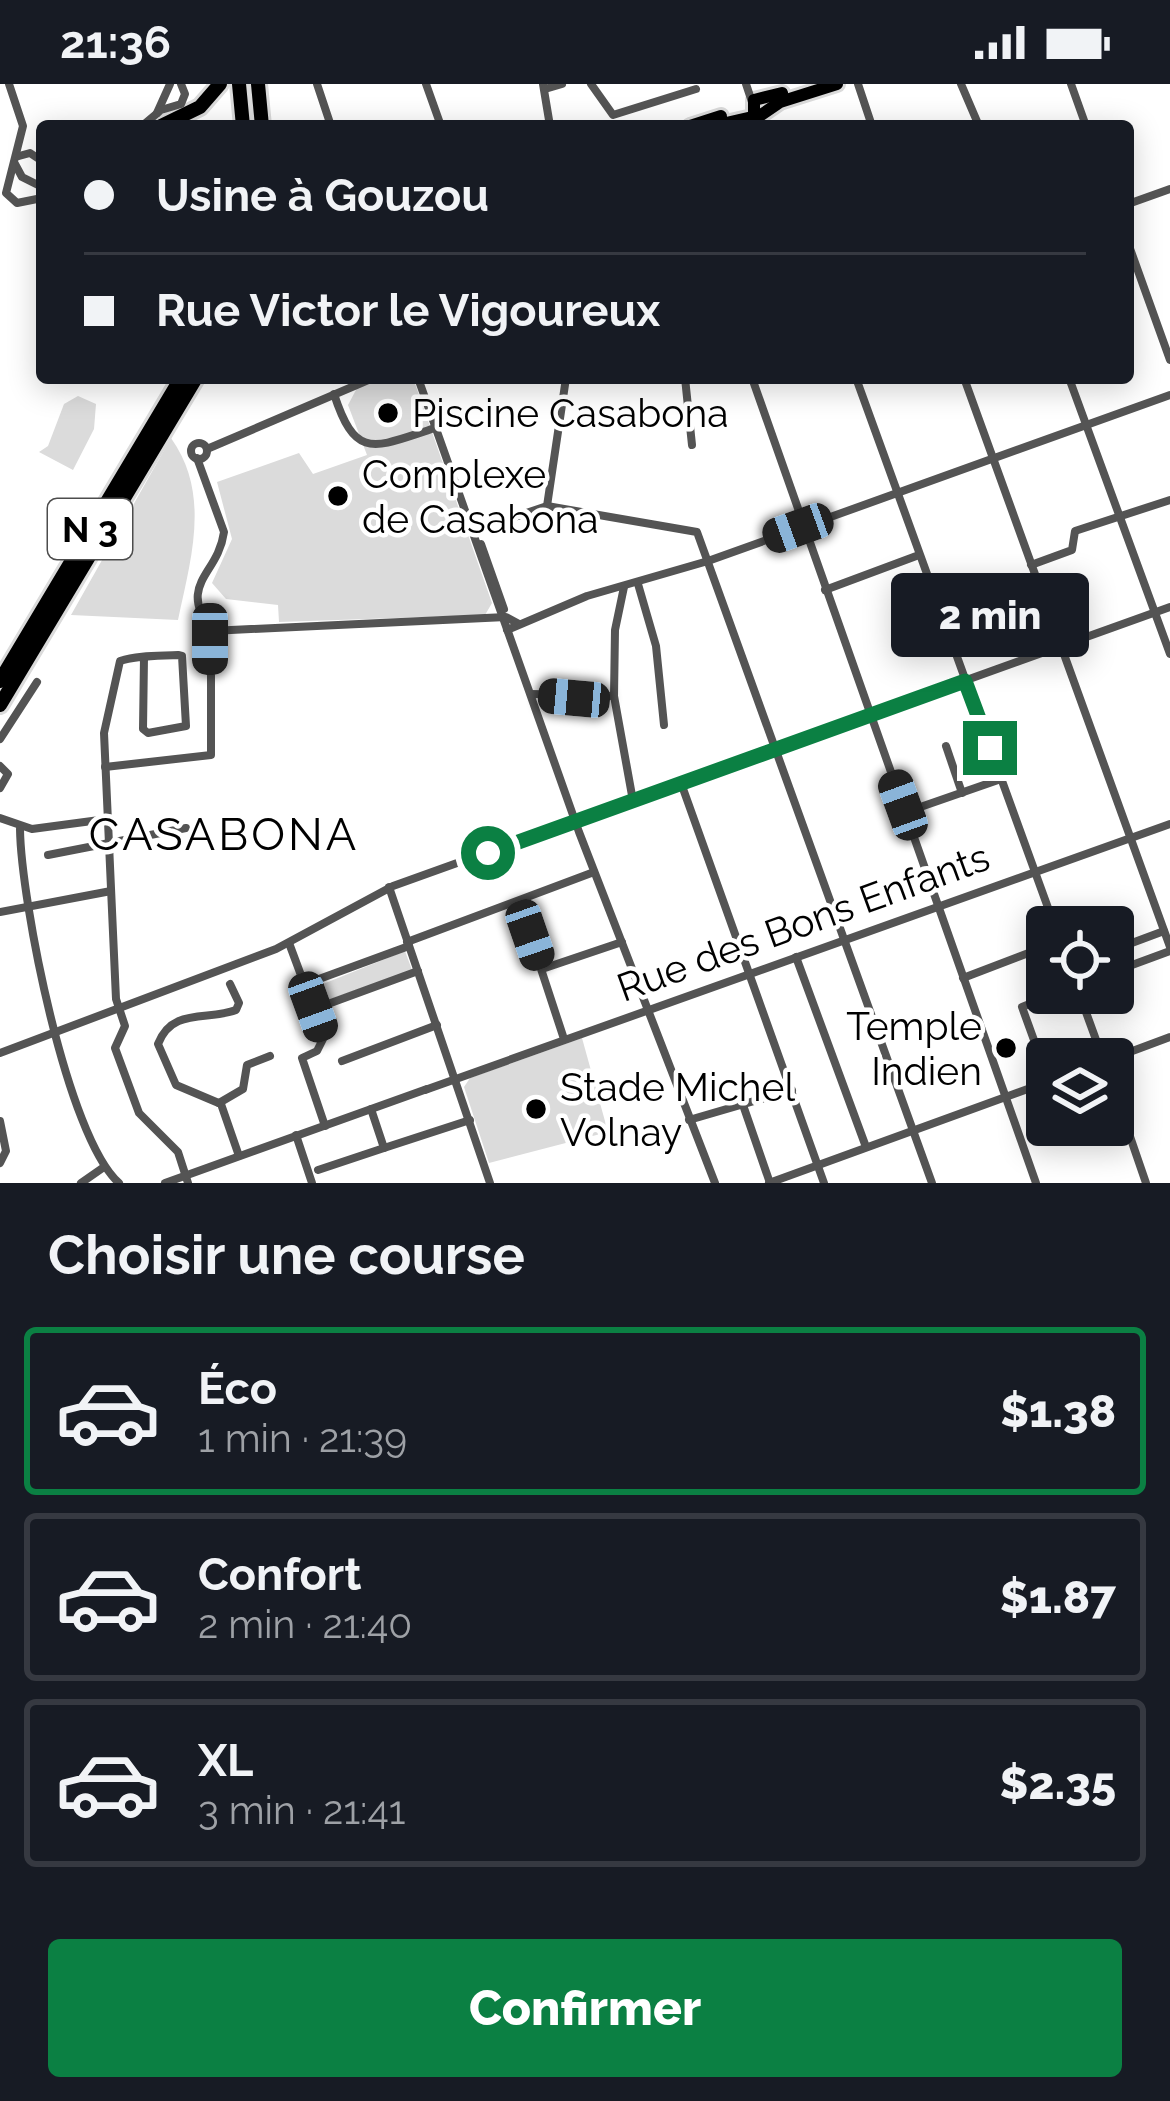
<!DOCTYPE html>
<html lang="fr">
<head>
<meta charset="utf-8">
<style>
	body { margin:0; font-family:Raleway,sans-serif; background:#20242c; color:#f1f3f6; height:100vh; display:flex; flex-direction:column; font-size:45px; white-space:nowrap }
	* { box-sizing:border-box; margin:0 }
	p { font-size:39px; color:#9ea1a6 }
	.icon { flex:none; width:66px; height:66px; fill:none; stroke:currentColor; stroke-width:2; stroke-linecap:round; stroke-linejoin:round }
	.map { position:relative; height:1099px; overflow:hidden }
	.details { display:flex; flex-direction:column; background:#171b24; flex:1 }
	.details>* { flex:none }
	.banner { position:absolute; left:36px; top:36px; width:1098px; height:264px; border-radius:12px; box-shadow:0 6px 30px #0003; display:grid; align-content:center; height:264px; padding:0 48px; background:#171b24 }
	.controls { position:absolute; left:1026px; top:822px; display:grid; gap:24px }
	.controls a { display:grid; place-items:center; width:108px; height:108px; border-radius:12px; background:#171b24; box-shadow:0 6px 30px #0003; font-size:60px }
	.end { position:absolute; width:54px; height:54px; margin:-27px; border:15px solid #0b8043; background:#fff; box-shadow:0 0 0 6px #fff }
	.from { border-radius:50% }
	.bubble { position:absolute; height:84px; border-radius:12px; background:#171b24; box-shadow:0 6px 30px #0003; font-size:39px; font-weight:800; line-height:84px; text-align:center }
	.car { position:absolute; width:36px; height:72px; margin:-36px -18px; border-radius:15px; box-shadow:0 0 9px 3px #0007; background:linear-gradient(#222 24%,#8ab4d8 0 40%,#222 0 76%,#8ab4d8 0 86%,#222 0) }
	.banner b { display:flex; align-items:center; gap:42px; height:114px; font-size:45px }
	.banner b+b { border-top:3px solid #363941 }
	.banner i { width:30px; height:30px; background:#f1f3f6 }
	ul { padding:0; list-style:none }
	li { display:flex; align-items:center; gap:36px; height:168px; margin:0 24px 18px; padding:0 24px; border:6px solid #363941; border-radius:12px }
	li div { flex:1 }
	li b { display:block; font-size:45px }
	li em { font-style:normal; font-weight:800 }
	li.selected { border-color:#0b8043 }
	li>.icon { width:108px; height:108px; stroke-width:1.5 }
	h2 { padding:0 48px; font-size:54px; line-height:144px }
	.action { display:flex; gap:24px; margin-top:auto; padding:24px 48px }
	.action a { flex:1; height:138px; border-radius:12px; background:#0b8043; color:#fff; font-size:48px; font-weight:800; line-height:138px; text-align:center }
	.status { display:flex; justify-content:space-between; align-items:center; height:84px; padding:0 60px; background:#171b24; direction:ltr }
	.status svg { height:33px; fill:currentColor }
	.map>svg:first-child { display:block }
	.green { fill:#dbdbdb }
	.lines { fill:none; stroke-linecap:round; stroke-linejoin:round }
	.major-casing { stroke:#dbdbdb; stroke-width:18 }
	.highway-casing { stroke:#dbdbdb; stroke-width:20 }
	.minor { stroke:#545454; stroke-width:8 }
	.major { stroke:#000; stroke-width:12 }
	.highway { stroke:#000; stroke-width:14 }
	.route { stroke:#0b8043; stroke-width:15 }
	.poi-dot { fill:#000; stroke:#fff; stroke-width:4.5 }
	.labels { text-anchor:middle; dominant-baseline:central; stroke-width:9; stroke-linejoin:round; paint-order:stroke }
	.shield { fill:#fff; stroke:#4c4c4c; stroke-width:3 }
	.shield-label { font-size:36px; font-weight:bold; fill:#000 }
	.poi-label { font-size:39px; fill:#000; stroke:#fff; text-anchor:start }
	.street-label { font-size:39px; fill:#000; stroke:#fff }
	.quarter-label { font-size:45px; letter-spacing:3px; fill:#000; stroke:#fff }
</style>
</head>
<body>
<div class="status"><b>21:36</b><svg viewBox="0 0 49 12"><path d="M0 12V9h3v3zM5 12V6h3v6zM10 12V3h3v9zM15 12V0h3v12zM26 1h20v11H26zM47 4h2v5h-2z"/></svg></div>
<div class="map">
<svg width="1170" height="1099" viewBox="0 0 1170 1099">
	<rect width="100%" height="100%" fill="#fff"/>
	<g class="green">
		<path d="M387,294H413L492,519L485,531L279,538L278,521L226,515L212,499L232,455L217,398L299,369L313,390L367,371L348,321L357,304Z"/>
		<path d="M78,312L96,320L94,345L73,386L39,368L48,362L64,320Z"/>
		<path d="M171,354C211,410 191,474 178,536L71,531Z"/>
		<path d="M405,867L412,886L328,916L318,902Z"/>
		<path d="M582,954L608,1048L489,1079L464,1003L470,994Z"/>
	</g>
	<g class="lines">
		<defs>
			<g id="major">
				<path d="M754,30V16L782,9"/>
				<path d="M690,42L721,32"/>
				<path d="M713,42L761,31L780,18L837,0"/>
			</g>
			<g id="highway">
				<path d="M239,0L243,42"/>
				<path d="M258,0L262,42"/>
				<path d="M161,42L200,23L220,0"/>
				<path d="M0,597L181,294"/>
				<path d="M0,621L196,294"/>
			</g>
		</defs>
		<use href="#major" class="major-casing"/>
		<use href="#highway" class="highway-casing"/>
		<g class="minor">
			<path d="M9,0L23,42L6,109L17,119L42,114"/>
			<path d="M317,0L331,42"/>
			<path d="M426,0L441,42"/>
			<path d="M543,0L550,42"/>
			<path d="M591,0L613,31L696,5"/>
			<path d="M746,0L752,18"/>
			<path d="M858,0L872,42"/>
			<path d="M961,0L979,42"/>
			<path d="M1071,0L1086,42"/>
			<path d="M545,5L562,0"/>
			<path d="M157,29L170,0"/>
			<path d="M142,42L161,26L181,20L185,10L181,0"/>
			<path d="M19,72L30,69L42,77"/>
			<path d="M15,80L22,93L42,103"/>
			<path d="M1128,120L1170,105"/>
			<path d="M1128,159L1170,276"/>
			<path d="M418,294L579,748L715,1099"/>
			<path d="M685,294L692,361"/>
			<path d="M752,294L1036,1099"/>
			<path d="M856,294L1055,843"/>
			<path d="M964,294L1170,863"/>
			<path d="M1069,294L1170,570"/>
			<path d="M334,310C356,378 375,363 435,344"/>
			<circle cx="199" cy="367" r="8"/>
			<path d="M207,365L373,294"/>
			<path d="M197,374L224,448C218,492 177,498 211,547"/>
			<path d="M547,422L566,294"/>
			<path d="M470,440L479,445L547,422L697,448L932,1099"/>
			<path d="M481,460L504,525"/>
			<path d="M1031,481L1072,466L1075,447L1170,416"/>
			<path d="M638,500L656,562L664,641"/>
			<path d="M624,503L615,546L614,612L633,717"/>
			<path d="M825,506L919,471"/>
			<path d="M507,546L587,512L708,477L1170,311"/>
			<path d="M211,547L506,533L519,540"/>
			<path d="M144,573L143,645L148,649L186,642L182,572L178,571C159,572 138,571 120,577L104,649L116,915L125,942L115,964L139,1029L178,1068L188,1099"/>
			<path d="M531,610L614,612"/>
			<path d="M0,655L37,598"/>
			<path d="M946,662L962,709"/>
			<path d="M0,682L8,690L0,704"/>
			<path d="M105,683L211,671V547"/>
			<path d="M681,699L824,1099"/>
			<path d="M906,728L1001,695"/>
			<path d="M0,734L32,745L107,735"/>
			<path d="M20,745C21,817 67,1053 119,1099"/>
			<path d="M48,771L186,744"/>
			<path d="M389,803L490,1099"/>
			<path d="M519,818L564,955"/>
			<path d="M0,828L111,807"/>
			<path d="M407,858L594,788"/>
			<path d="M289,859L324,953L317,967L302,974L325,1042"/>
			<path d="M409,862L319,895L315,903L328,920L418,887"/>
			<path d="M1113,866L1164,847"/>
			<path d="M796,873L866,1063"/>
			<path d="M542,885L622,858"/>
			<path d="M1113,888L1170,867"/>
			<path d="M963,894L1047,862"/>
			<path d="M230,900L239,919L236,926C208,937 172,923 158,960L176,1001L221,1020L239,1072"/>
			<path d="M1079,909L1103,975"/>
			<path d="M0,969L276,865L393,802L1170,523"/>
			<path d="M1111,975L1170,953"/>
			<path d="M342,977L437,941"/>
			<path d="M1047,992L1022,923L1057,909"/>
			<path d="M1113,1003L1146,1099"/>
			<path d="M425,1006L1170,740"/>
			<path d="M219,1019L243,1005L247,981L270,972"/>
			<path d="M743,1021L770,1099"/>
			<path d="M371,1025L384,1064L470,1036"/>
			<path d="M689,1036L792,1006"/>
			<path d="M0,1037L6,1067L0,1079"/>
			<path d="M296,1051L312,1099"/>
			<path d="M318,1086L384,1064"/>
			<path d="M81,1099L104,1083"/>
			<path d="M165,1099L427,1005"/>
			<path d="M769,1099L1047,998"/>
		</g>
		<use href="#major" class="major"/>
		<use href="#highway" class="highway"/>
	</g>
	<g class="lines">
		<path class="route" d="M488,769L965,597L990,664"/>
	</g>
	<g class="poi-dot">
		<circle cx="388" cy="329" r="12"/>
		<circle cx="338" cy="412" r="12"/>
		<circle cx="1006" cy="964" r="12"/>
		<circle cx="536" cy="1025" r="12"/>
	</g>
	<g class="labels">
		<rect class="shield" x="48" y="415" width="84" height="60" rx="9"/>
		<g class="shield-label">
			<text x="90" y="445">N 3</text>
		</g>
		<g class="poi-label">
			<text x="412" y="329">Piscine Casabona</text>
			<text x="362" y="390">Complexe<tspan x="362" dy="45">de Casabona</tspan></text>
			<text x="982" y="942" text-anchor="end">Temple<tspan x="982" dy="45">Indien</tspan></text>
			<text x="560" y="1003">Stade Michel<tspan x="560" dy="45">Volnay</tspan></text>
		</g>
		<g class="street-label">
			<text transform="translate(803 838) rotate(-20)">Rue des Bons Enfants</text>
		</g>
		<g class="quarter-label">
			<text x="224" y="750">CASABONA</text>
		</g>
	</g>
</svg>
<div class="controls">
<a><svg class="icon" aria-label="locate" viewBox="0 0 24 24"><circle cx="12" cy="12" r="6"/><path d="M12 2v4M12 18v4M2 12h4M18 12h4"/></svg></a>
<a><svg class="icon" aria-label="layers" viewBox="0 0 24 24"><path d="M12 4l9 5-9 5-9-5zM3 14l9 5 9-5"/></svg></a>
</div>
<i class="end from" style="left:488px;top:769px"></i>
<i class="end" style="left:990px;top:664px"></i>
<div class="bubble" style="left:891px;top:489px;width:198px">2 min</div>
<i class="car" style="left:798px;top:444px;rotate:250deg"></i>
<i class="car" style="left:210px;top:555px;rotate:180deg"></i>
<i class="car" style="left:574px;top:614px;rotate:275deg"></i>
<i class="car" style="left:903px;top:721px;rotate:340deg"></i>
<i class="car" style="left:530px;top:851px;rotate:161deg"></i>
<i class="car" style="left:313px;top:923px;rotate:160deg"></i>
<div class="banner">
<b><i class="from"></i>Usine à Gouzou</b>
<b><i></i>Rue Victor le Vigoureux</b>
</div>
</div>
<section class="details">
<h2>Choisir une course</h2>
<ul>
<li class="selected"><svg class="icon" aria-label="car" viewBox="0 0 24 24"><path d="M5 17H2v-5l4-1 3-4h7l3 4 3 1v5h-3M9 17h6M6 11h13"/><circle cx="7" cy="17" r="2"/><circle cx="17" cy="17" r="2"/></svg><div><b>Éco</b><p>1 min · 21:39</p></div><em>$1.38</em></li>
<li><svg class="icon" aria-label="car" viewBox="0 0 24 24"><path d="M5 17H2v-5l4-1 3-4h7l3 4 3 1v5h-3M9 17h6M6 11h13"/><circle cx="7" cy="17" r="2"/><circle cx="17" cy="17" r="2"/></svg><div><b>Confort</b><p>2 min · 21:40</p></div><em>$1.87</em></li>
<li><svg class="icon" aria-label="car" viewBox="0 0 24 24"><path d="M5 17H2v-5l4-1 3-4h7l3 4 3 1v5h-3M9 17h6M6 11h13"/><circle cx="7" cy="17" r="2"/><circle cx="17" cy="17" r="2"/></svg><div><b>XL</b><p>3 min · 21:41</p></div><em>$2.35</em></li>
</ul>
<div class="action"><a>Confirmer</a></div>
</section>
</body>
</html>
